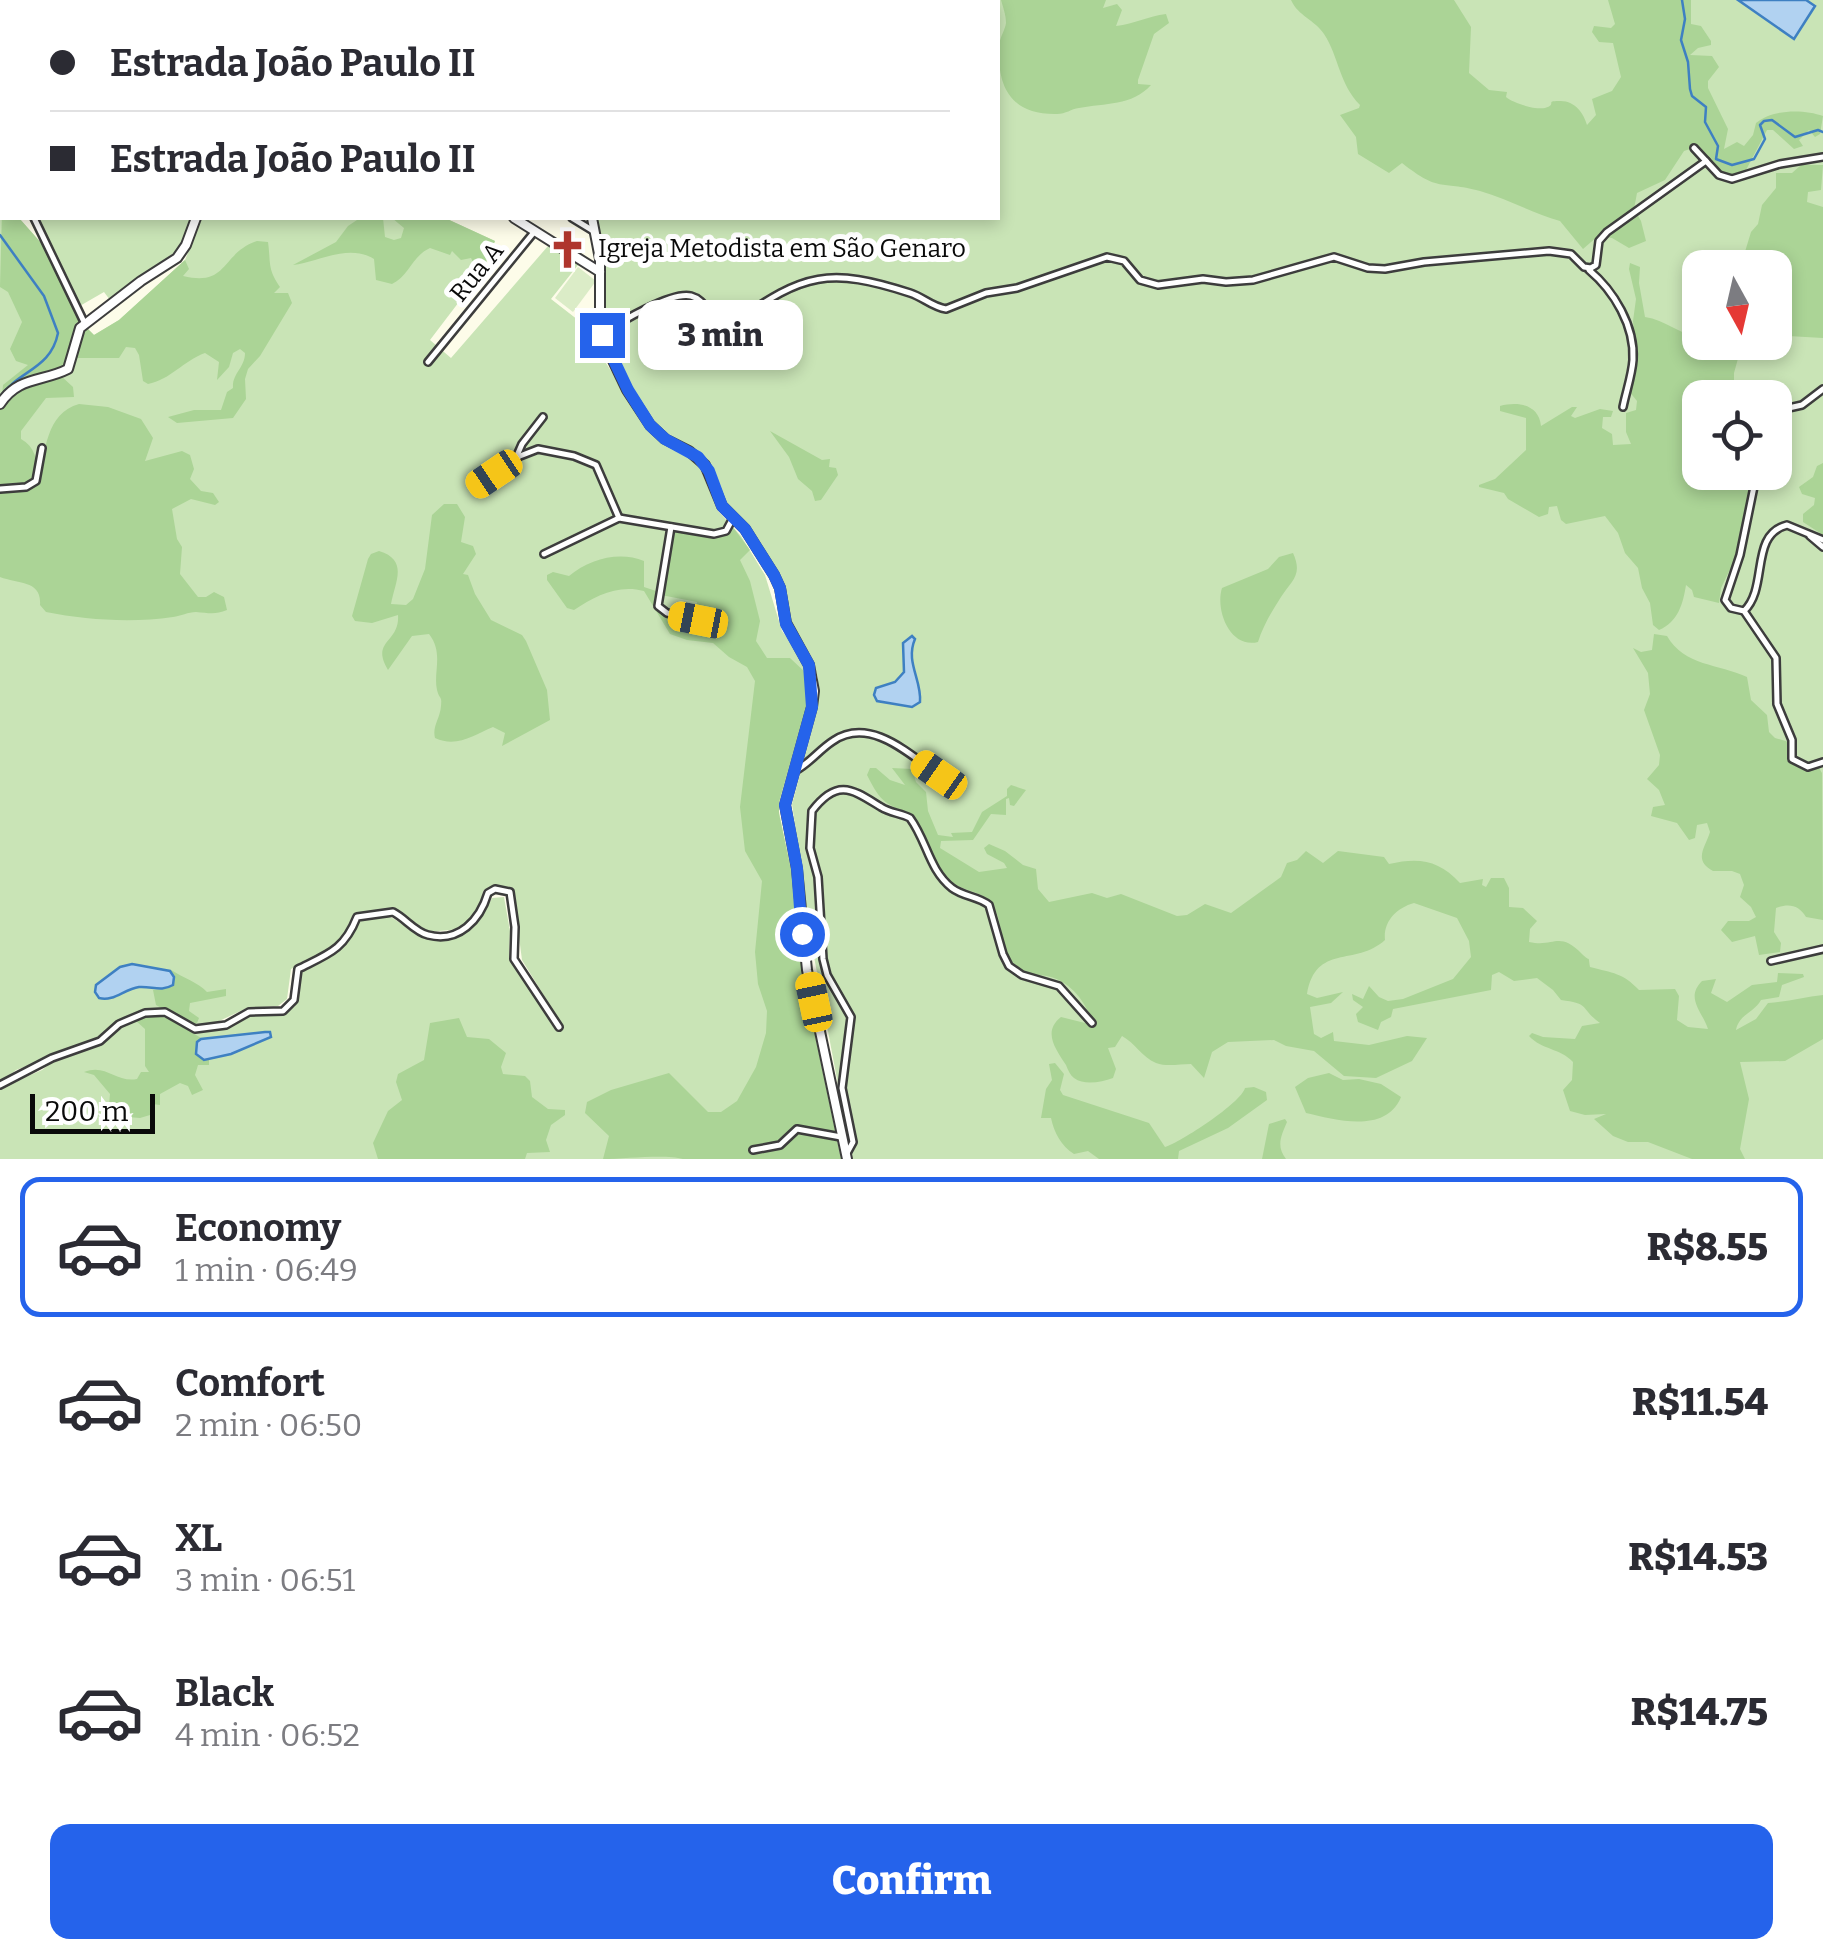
<!DOCTYPE html>
<html lang="en">
<head>
<meta charset="utf-8">
<style>
	body { margin:0; font-family:Bitter,serif; background:#f7f7f7; color:#2b2b33; height:100vh; display:flex; flex-direction:column; font-size:38px; white-space:nowrap }
	* { box-sizing:border-box; margin:0 }
	p { font-size:32px; color:#7c7c81 }
	.icon { flex:none; width:55px; height:55px; fill:none; stroke:currentColor; stroke-width:2; stroke-linecap:round; stroke-linejoin:round }
	.map { position:relative; height:1159px; overflow:hidden }
	.details { display:flex; flex-direction:column; background:#fff; flex:1 }
	.details>* { flex:none }
	.top-card { position:absolute; left:0px; top:0px; width:1000px; height:220px; box-shadow:0 5px 15px #0003; display:grid; align-content:center; height:220px; padding:0 50px; background:#fff }
	.needle { width:65px; rotate:172deg }
	.tools { position:absolute; left:1682px; top:250px; display:grid; gap:20px }
	.tools a { display:grid; place-items:center; width:110px; height:110px; border-radius:20px; background:#fff; box-shadow:0 5px 15px #0003; font-size:50px }
	.scale { position:absolute; left:30px; bottom:25px; width:125px; box-sizing:border-box; padding-left:10px; border:5px solid #0a0a0a; border-top:0; font-size:28px; line-height:35px; white-space:nowrap; color:#0a0a0a; -webkit-text-stroke:8px #fff; paint-order:stroke }
	.end { position:absolute; width:45px; height:45px; margin:-22px; border:12px solid #2563eb; background:#fff; box-shadow:0 0 0 5px #fff }
	.from { border-radius:50% }
	.bubble { position:absolute; height:70px; border-radius:20px; background:#fff; box-shadow:0 5px 15px #0003; font-size:32px; font-weight:800; line-height:70px; text-align:center }
	.car { position:absolute; width:30px; height:60px; margin:-30px -15px; border-radius:12px; box-shadow:0 0 8px 2px #0007; background:linear-gradient(#f5c518 24%,#345 0 40%,#f5c518 0 76%,#345 0 86%,#f5c518 0) }
	.top-card b { display:flex; align-items:center; gap:35px; height:95px; font-size:38px }
	.top-card b+b { border-top:2px solid #e1e1e2 }
	.top-card i { width:25px; height:25px; background:#2b2b33 }
	ul { padding:18px 0 0; list-style:none }
	li { display:flex; align-items:center; gap:30px; height:140px; margin:0 20px 15px; padding:0 30px; border:5px solid transparent; border-radius:20px }
	li div { flex:1 }
	li b { display:block; font-size:38px }
	li em { font-style:normal; font-weight:800 }
	li.active { border-color:#2563eb }
	li>.icon { width:90px; height:90px; stroke-width:1.5 }
	.primary-button { display:flex; gap:20px; margin-top:auto; padding:20px 50px }
	.primary-button a { flex:1; height:115px; border-radius:20px; background:#2563eb; color:#fff; font-size:40px; font-weight:800; line-height:115px; text-align:center }
	.map>svg:first-child { display:block }
	.green { fill:#c9e4b6; fill-rule:evenodd }
	.forest { fill:#abd496 }
	.pitch { fill:#dbecc7 }
	.water { fill:#b1d2f1; stroke:#3e80c2; stroke-width:2.5 }
	.lines { fill:none; stroke-linecap:round; stroke-linejoin:round }
	.stream { stroke:#3e80c2; stroke-width:2.5 }
	.minor-casing { stroke:#3d3d3d; stroke-width:10 }
	.tertiary-casing { stroke:#3d3d3d; stroke-width:12 }
	.minor { stroke:#fff; stroke-width:5 }
	.tertiary { stroke:#fff; stroke-width:8 }
	.route { stroke:#2563eb; stroke-width:12 }
	.labels { text-anchor:middle; dominant-baseline:central; stroke-width:10; stroke-linejoin:round; paint-order:stroke }
	.poi-label { font-size:25px; fill:#0a0a0a; stroke:#fff; text-anchor:start }
	.street-label { font-size:25px; fill:#0a0a0a; stroke:#fff }
</style>
</head>
<body>
<div class="map">
<svg width="1823" height="1159" viewBox="0 0 1823 1159">
	<rect width="100%" height="100%" fill="#fdfce9"/>
	<g class="green">
		<path d="M520,0H1823V1159H852L812,946L792,804L818,707V678L813,661L789,619L783,587L748,525L730,510L709,463L699,453L662,430L648,413L620,368L605,328L604,273L596,218H998V2H520ZM1700,268H1775V342H1700ZM1700,398H1775V472H1700Z"/>
		<path d="M0,198L2,218H19L42,244L79,324L57,371L28,377L0,399Z"/>
		<path d="M39,218H192L179,249L110,300L104,292L78,307Z"/>
		<path d="M202,218H445L495,241L484,269L430,340L451,358L548,246L578,265L551,299L578,320L650,431L698,464L718,511L741,536L765,575L782,631L803,658L809,697L778,807L793,879L805,988L841,1159H0V1088L42,1070L55,1060L100,1043L124,1025L144,1017L163,1016L190,1032L198,1033L224,1028L249,1016H277L295,1006L301,972C317,963 334,957 347,943C355,935 355,922 365,919C397,908 399,929 422,936C455,947 478,924 492,898L504,897L510,931L509,957L554,1028L562,1025L522,960L513,891C506,884 492,884 483,891L481,905L461,929L427,932L394,910L353,915L343,936L328,950L291,969L287,999L278,1006L247,1008L217,1022L198,1025L190,1024L166,1009L143,1010L117,1022L95,1041L16,1070L0,1083V410L8,397L70,372C81,359 76,341 85,326L94,335L119,320L185,260Z"/>
	</g>
	<g class="forest">
		<path d="M1001,0H1106L1103,8L1117,4L1122,10L1116,26C1135,24 1148,16 1166,14L1169,23L1154,34L1138,80V84L1151,85C1132,106 1105,103 1079,108C1071,109 1066,114 1057,114C1010,115 997,86 999,45C1000,37 1005,30 1006,23C1006,15 1003,7 1001,0Z"/>
		<path d="M1291,0H1454L1471,27L1469,73L1489,90L1507,92L1506,97C1513,103 1535,110 1545,108C1558,104 1544,101 1559,101C1575,100 1584,114 1587,125L1596,115L1592,99L1612,91L1621,77L1613,43L1599,42L1592,32L1594,26L1611,28L1615,24L1608,0H1691V24L1701,26L1711,41V45L1698,48L1690,55L1712,56L1719,67L1708,81V88L1728,129L1724,149L1737,142L1744,146L1753,135L1756,123C1772,109 1804,109 1823,116L1820,134L1815,137L1809,130L1799,140L1803,146L1794,149L1773,130H1767L1746,170L1730,177L1720,173L1699,146L1684,151L1665,180L1637,193L1634,209L1641,221L1646,241L1629,248L1612,238L1598,236L1583,249L1560,221C1533,213 1507,199 1480,191C1439,180 1440,193 1402,163L1389,173L1358,154L1356,137L1340,115L1359,108L1360,105C1339,84 1339,57 1324,34C1315,20 1298,16 1291,0Z"/>
		<path d="M1801,165H1823L1821,190L1808,192L1807,202L1823,207V338L1788,336L1777,329L1775,268L1732,267L1744,255L1751,232L1758,224L1762,205L1776,188V173H1792Z"/>
		<path d="M2,212V218H19L42,244L79,321L67,367L28,377L2,396L3,385L28,365L16,361L10,349L22,322L8,292L0,287Z"/>
		<path d="M360,218H383L385,237L394,240L401,238L404,228L392,218H445L495,241L479,275L471,258L461,260L452,251L450,255L430,248C412,256 409,276 392,284L376,280L374,259C348,243 319,262 293,265L336,242L348,226Z"/>
		<path d="M257,241L268,242C271,263 267,268 280,287L274,293H288L292,303L260,356L248,369L245,379L246,399L233,418L177,423L168,417L194,410H221L227,392L233,388C232,373 245,368 245,353L240,349L233,353L229,367L217,380L219,362L205,353C183,361 170,380 148,384L143,381L139,355L135,348L126,347L119,358H77L79,334L85,326L94,335L119,320L185,260L189,269L183,276C229,287 220,254 257,241Z"/>
		<path d="M1630,263L1640,267L1639,283L1645,317C1665,320 1680,334 1700,338V342L1714,343L1739,355L1734,373V393L1727,397L1700,398V472L1736,473L1750,488L1736,557L1721,588L1719,603L1694,597L1692,590L1686,585C1683,604 1678,622 1659,630L1653,625L1650,603L1642,588L1638,568L1625,553L1618,533L1605,516L1566,524L1561,520L1557,506L1549,507L1548,514L1539,517L1508,499L1504,493L1479,487V485L1495,479L1526,450V418L1500,411V406C1519,401 1539,405 1541,426L1572,407H1577L1571,416L1575,418L1600,409L1613,411L1611,417H1603L1602,428L1612,434L1613,445L1631,444L1626,432V413L1636,410L1637,401L1624,385L1636,359L1633,321L1636,299L1629,269Z"/>
		<path d="M60,375L73,387L74,397L46,398L21,431V439C34,446 39,461 36,475L22,486L0,488V410C15,387 34,381 60,375Z"/>
		<path d="M79,404L108,407L141,419L153,438L145,461L182,451L190,455L194,469L190,479L201,491L213,493L219,502L215,505L191,499L172,509L177,539L182,547L180,574L198,597H206L214,592L224,597L227,610C215,615 209,613 196,612C188,612 181,616 173,617C132,623 86,620 46,612L40,605C42,580 18,584 0,577V491L39,480C45,452 46,413 79,404Z"/>
		<path d="M770,431L822,460L830,459L829,467L836,468L838,475L821,500L815,501L812,491L798,479L789,457Z"/>
		<path d="M1823,463V535L1803,522V514L1814,505L1815,498L1802,494L1799,487L1813,477L1817,466Z"/>
		<path d="M444,504H457L465,517L461,542L473,546L476,554L463,574L468,575L475,594L491,620L522,635L526,641L547,690L550,720L502,746L505,733L493,727C474,735 457,748 435,738C432,726 440,719 441,706C442,695 440,701 437,690C433,672 444,653 429,634L412,636L388,670C370,640 400,643 398,615L372,623L355,621L352,616L368,559L371,554L379,551C409,560 395,582 391,604L406,605L413,599L425,569L432,515Z"/>
		<path d="M732,526L750,550L740,560L750,581L760,621L756,641L767,658H790L806,673L809,697L779,802V814L793,879L805,988L841,1159H683C665,1154 625,1159 603,1159L609,1136L585,1113L587,1102L611,1090L669,1073L708,1112H721L737,1101L756,1067L766,1033L767,1011L758,984L755,952L762,881L745,851L740,807L755,681L747,667L729,657L713,643L687,640L670,634L644,591C618,584 595,596 574,610L567,608L547,580V575L553,572L569,576C590,559 619,551 644,561V587L656,591C652,618 678,618 699,622L700,618L694,616L697,602L661,595L673,529C692,533 719,544 732,526Z"/>
		<path d="M1293,553C1303,575 1292,580 1281,597C1272,611 1263,626 1258,642C1230,649 1215,610 1222,588L1268,569L1279,557Z"/>
		<path d="M1654,634L1667,636C1684,666 1719,664 1747,677L1751,700L1767,715L1769,732L1775,738L1789,742L1790,760L1806,769L1819,768L1822,773L1823,920L1806,917C1799,905 1789,903 1776,908L1774,932L1781,943L1780,952L1759,955L1755,936L1732,942L1721,930L1728,921H1749L1756,917L1751,907L1740,897L1744,885L1740,874L1732,871H1713C1693,860 1705,848 1710,832L1707,823L1697,825L1695,838L1689,840L1677,823L1651,816L1653,807L1665,805L1659,790L1647,779L1659,765L1660,755L1644,710L1650,694L1648,673L1633,648L1641,652L1652,650Z"/>
		<path d="M870,768H876L890,780L905,785L892,768L912,769L916,782L926,792L928,811L938,835L953,837L951,833L972,832L982,812L1007,796V789L1011,785L1026,790L1014,806L1010,805L1009,798L1006,799V815L991,814L973,840L941,841L940,848L979,872L1007,868L1004,863L987,854L984,848L989,844L1005,851L1023,865L1036,869L1038,889L1049,902L1092,893L1107,898L1121,894L1177,916L1187,915L1205,904L1231,913L1281,877L1287,863L1297,860L1306,851L1323,863L1338,851L1384,857L1389,864C1419,857 1439,860 1460,883L1483,879L1482,885L1486,887L1491,878H1504L1509,888V907L1523,908L1537,921L1530,929L1529,942C1555,948 1558,930 1582,954C1591,963 1588,954 1590,967C1613,973 1623,973 1639,990L1675,989L1679,996L1677,1020L1688,1027L1708,1029C1702,1011 1685,998 1702,981L1716,979L1711,993L1727,1002L1752,985L1777,982L1778,973L1803,974L1804,977L1782,985L1779,997L1761,1000C1755,1012 1739,1014 1736,1030L1756,1019L1768,1003C1787,1002 1804,997 1823,995V1039L1785,1061L1740,1062L1749,1099L1740,1149L1745,1159H1692L1648,1142H1628L1613,1136L1594,1119L1606,1114L1585,1115L1570,1111L1563,1090L1572,1080L1573,1062C1560,1048 1542,1050 1529,1036L1532,1033L1543,1037L1575,1039L1582,1026L1600,1023C1579,1008 1592,1004 1561,1000L1553,990L1537,978L1514,981L1499,972L1492,975L1491,990L1393,1009L1391,1017L1381,1022L1378,1030L1358,1022L1356,1014L1363,1007L1353,1000L1352,994L1363,999L1369,986L1379,997L1388,1001L1403,999L1453,979L1471,957L1469,941L1457,918L1414,903C1396,908 1383,922 1385,940C1355,967 1316,943 1307,994L1317,998L1343,992L1331,1003L1310,1007L1314,1034L1321,1038L1333,1032L1334,1041L1369,1045L1407,1036L1427,1038L1412,1061L1376,1078L1344,1076L1314,1051L1286,1046L1274,1040L1228,1042L1212,1052L1204,1078L1191,1064C1179,1064 1167,1067 1156,1063C1142,1057 1135,1043 1122,1036L1115,1047L1108,1048L1116,1069L1113,1078C1101,1082 1085,1086 1074,1078C1070,1075 1068,1070 1066,1065C1056,1049 1042,1032 1061,1017L1093,1025C1087,1003 1071,981 1047,976C1037,974 1026,976 1018,969C998,952 1005,923 992,904C983,890 958,891 945,878C929,860 926,835 912,816C885,802 882,805 867,775Z"/>
		<path d="M171,970C182,977 199,983 207,992L226,989V996L190,1003L189,1011L199,1018L197,1023L190,1024L156,1005L153,990L163,989Z"/>
		<path d="M150,1016L168,1018L201,1038L197,1042L196,1054L209,1059V1065H198L195,1075L203,1090L192,1095L188,1086L180,1083L160,1094V1105L152,1104L150,1115L140,1118L115,1116L109,1105L110,1094L94,1075L84,1072C106,1063 116,1083 137,1079L141,1072H149L145,1066V1029L135,1020Z"/>
		<path d="M459,1018L467,1037L489,1039L506,1053L501,1067L503,1074L525,1076L530,1081L532,1097L548,1109L565,1110V1115L551,1125L546,1140L550,1152L527,1153L525,1159H378L373,1143L388,1111L402,1100L396,1082L398,1074L424,1060L430,1023Z"/>
		<path d="M1055,1063L1064,1074L1060,1090L1063,1095L1149,1123L1165,1147C1181,1142 1241,1103 1245,1088L1254,1087L1266,1092L1267,1100L1228,1128L1179,1151L1178,1159H1099L1088,1151L1074,1154C1061,1146 1054,1132 1051,1118H1041L1046,1089L1052,1080L1049,1064Z"/>
		<path d="M1329,1073L1343,1080L1359,1079L1381,1084L1401,1097C1386,1134 1336,1120 1306,1113L1295,1087L1308,1078Z"/>
		<path d="M1285,1119L1287,1122C1281,1136 1276,1146 1286,1159H1262L1269,1124Z"/>
	</g>
	<path class="pitch" d="M578,267L596,281L573,312L555,298Z"/>
	<g class="water">
		<path d="M1738,0H1806L1815,6L1794,39Z"/>
		<path d="M912,636L915,639C905,662 922,680 920,702L912,707L877,701L874,695L876,688L895,682L904,672L903,643Z"/>
		<path d="M132,964L170,971L174,977L173,985C161,992 152,986 139,987C124,989 114,1002 99,998L95,992L96,985L120,967Z"/>
		<path d="M265,1032H270L271,1037L231,1054L204,1060L196,1054L197,1042L201,1039Z"/>
	</g>
	<g class="lines">
		<g class="stream">
			<path d="M1682,0L1685,19L1681,40L1688,62L1690,89L1692,96L1706,107L1705,122L1718,146L1716,159L1732,165L1754,159L1765,139L1760,125L1764,121L1772,120L1795,137L1818,130L1823,132"/>
			<path d="M0,235L44,296L58,333C51,369 19,370 0,397"/>
		</g>
		<defs>
			<g id="minor">
				<path d="M198,0L203,2"/>
				<path d="M268,2L269,0"/>
				<path d="M516,2V0"/>
				<path d="M1694,148L1719,175L1732,179L1780,164L1823,157"/>
				<path d="M0,173L2,176"/>
				<path d="M34,218L85,324"/>
				<path d="M572,218L595,232"/>
				<path d="M1589,270C1614,291 1635,326 1633,360C1632,375 1626,392 1623,407"/>
				<path d="M604,333C620,322 672,291 691,296C710,301 708,326 736,322C803,273 830,267 910,293C923,297 932,307 946,309L986,293L1017,288L1107,257L1124,261L1140,280L1158,285L1203,279L1226,282L1253,280L1334,257L1368,268L1385,269L1424,262L1549,251L1571,254L1584,267L1591,268L1596,265L1599,241L1607,232L1706,161"/>
				<path d="M428,362L535,231"/>
				<path d="M1775,411L1802,405L1823,389"/>
				<path d="M515,460L522,444L543,417"/>
				<path d="M1757,472L1740,555L1725,600L1731,608L1744,611L1776,658L1777,704L1792,740V759L1808,767L1823,762"/>
				<path d="M474,487L520,456L538,449L574,456L596,465L619,518"/>
				<path d="M0,489L26,487L36,481L42,448"/>
				<path d="M671,527L658,606L667,613L698,620"/>
				<path d="M1810,536L1823,547"/>
				<path d="M544,554L619,518L714,534L726,531L733,518"/>
				<path d="M1744,611C1769,587 1749,535 1787,525L1823,540"/>
				<path d="M795,771C810,763 819,750 833,741C870,716 909,754 939,775"/>
				<path d="M1771,961L1823,949"/>
				<path d="M0,1085L52,1058L100,1041L119,1024L145,1013L165,1012L195,1029L226,1025L249,1012L283,1011L294,1000L298,969C328,954 344,950 357,917L393,912C405,918 415,932 428,935C459,943 480,920 488,893L495,889L510,892L515,927L514,959L559,1027"/>
				<path d="M753,1150L780,1145L797,1129L841,1137"/>
				<path d="M847,1153L853,1142L842,1088L851,1017L827,975L823,959L818,877L810,848L812,811C838,777 853,790 881,807C890,813 901,813 910,818C927,841 929,870 952,888C964,897 978,896 989,905L1003,954L1009,966L1022,975L1059,986L1092,1023"/>
			</g>
			<g id="tertiary">
				<path d="M514,218L600,272"/>
				<path d="M592,218L600,259V326L605,344L627,390L650,425L665,439L689,451L705,465L722,506L745,529L774,575L780,588L786,623L809,665L814,691L812,707L785,805L797,869L807,970L847,1159"/>
				<path d="M0,404C18,376 43,382 68,369L80,328L141,281L177,258L186,245L196,218"/>
			</g>
		</defs>
		<use href="#minor" class="minor-casing"/>
		<use href="#tertiary" class="tertiary-casing"/>
		<use href="#minor" class="minor"/>
		<use href="#tertiary" class="tertiary"/>
	</g>
	<g class="lines">
		<path class="route" d="M602,335L628,390L650,425L665,439L698,457L709,471L722,506L745,529L774,575L780,588L786,624L809,665L812,707L785,805L797,868L802,934"/>
	</g>
	<defs>
		<symbol id="church-bare" viewBox="-9 -9 18 18"><path d="M-1.2-6h2.4v3.5h3.3v2.4h-3.3V6h-2.4V-.1h-3.3v-2.4h3.3Z" fill="#af352d" stroke="#fff" stroke-width="2.5" paint-order="stroke"/></symbol>
	</defs>
	<g fill-rule="evenodd">
		<use href="#church-bare" x="540" y="222" width="55" height="55"/>
	</g>
	<g class="labels">
		<g class="poi-label">
			<text x="598" y="249">Igreja Metodista em São Genaro</text>
		</g>
		<g class="street-label">
			<text transform="translate(477 272) rotate(-51)">Rua A</text>
		</g>
	</g>
</svg>
<div class="tools">
<a><svg class="needle" viewBox="-14 -14 28 28"><path d="M0-13l5 13h-10z" fill="#e53935"/><path d="M0 13l5-13h-10z" fill="#7c7c81"/></svg></a>
<a><svg class="icon" aria-label="locate" viewBox="0 0 24 24"><circle cx="12" cy="12" r="6"/><path d="M12 2v4M12 18v4M2 12h4M18 12h4"/></svg></a>
</div>
<div class="scale">200 m</div>
<i class="end from" style="left:802px;top:934px"></i>
<i class="end" style="left:602px;top:335px"></i>
<div class="bubble" style="left:638px;top:300px;width:165px">3 min</div>
<i class="car" style="left:494px;top:474px;rotate:236deg"></i>
<i class="car" style="left:698px;top:620px;rotate:281deg"></i>
<i class="car" style="left:939px;top:775px;rotate:305deg"></i>
<i class="car" style="left:814px;top:1002px;rotate:348deg"></i>
<div class="top-card">
<b><i class="from"></i>Estrada João Paulo II</b>
<b><i></i>Estrada João Paulo II</b>
</div>
</div>
<section class="details">
<ul>
<li class="active"><svg class="icon" aria-label="car" viewBox="0 0 24 24"><path d="M5 17H2v-5l4-1 3-4h7l3 4 3 1v5h-3M9 17h6M6 11h13"/><circle cx="7" cy="17" r="2"/><circle cx="17" cy="17" r="2"/></svg><div><b>Economy</b><p>1 min · 06:49</p></div><em>R$8.55</em></li>
<li><svg class="icon" aria-label="car" viewBox="0 0 24 24"><path d="M5 17H2v-5l4-1 3-4h7l3 4 3 1v5h-3M9 17h6M6 11h13"/><circle cx="7" cy="17" r="2"/><circle cx="17" cy="17" r="2"/></svg><div><b>Comfort</b><p>2 min · 06:50</p></div><em>R$11.54</em></li>
<li><svg class="icon" aria-label="car" viewBox="0 0 24 24"><path d="M5 17H2v-5l4-1 3-4h7l3 4 3 1v5h-3M9 17h6M6 11h13"/><circle cx="7" cy="17" r="2"/><circle cx="17" cy="17" r="2"/></svg><div><b>XL</b><p>3 min · 06:51</p></div><em>R$14.53</em></li>
<li><svg class="icon" aria-label="car" viewBox="0 0 24 24"><path d="M5 17H2v-5l4-1 3-4h7l3 4 3 1v5h-3M9 17h6M6 11h13"/><circle cx="7" cy="17" r="2"/><circle cx="17" cy="17" r="2"/></svg><div><b>Black</b><p>4 min · 06:52</p></div><em>R$14.75</em></li>
</ul>
<div class="primary-button"><a>Confirm</a></div>
</section>
</body>
</html>
